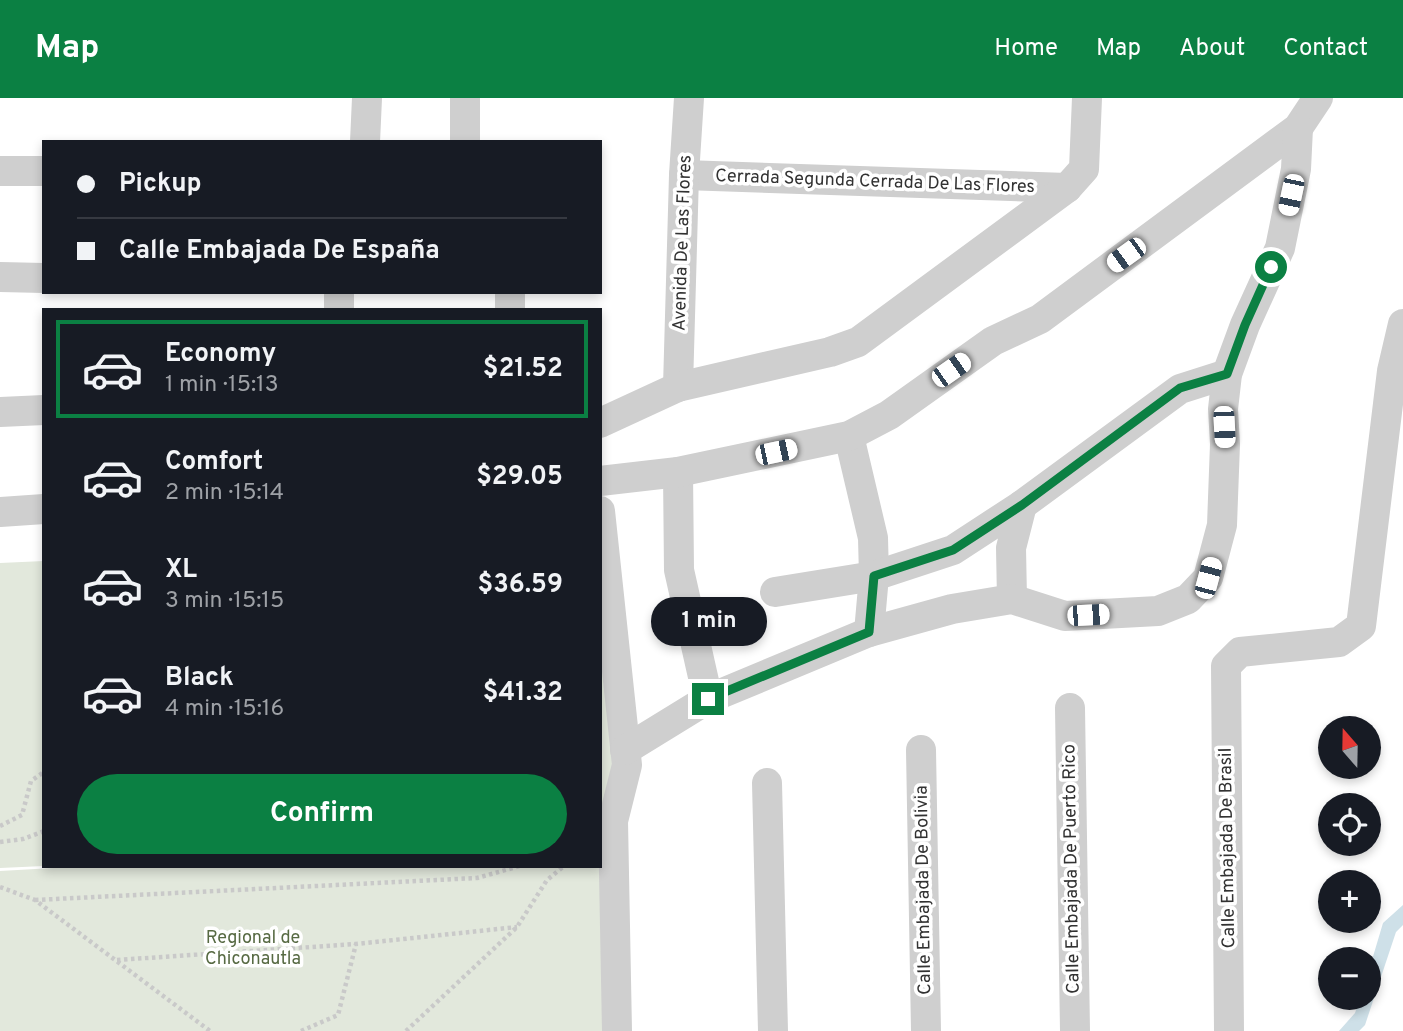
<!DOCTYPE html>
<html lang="en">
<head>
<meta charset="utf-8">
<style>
	body { margin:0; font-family:Overpass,sans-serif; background:#20242c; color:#f1f3f6; height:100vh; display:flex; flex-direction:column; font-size:26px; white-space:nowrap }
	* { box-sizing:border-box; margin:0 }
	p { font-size:23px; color:#9ea1a6 }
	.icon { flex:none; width:38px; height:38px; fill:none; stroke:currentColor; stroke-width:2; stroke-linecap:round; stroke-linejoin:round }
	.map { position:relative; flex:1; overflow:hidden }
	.details { position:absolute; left:42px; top:210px; width:560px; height:560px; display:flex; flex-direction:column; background:#171b24; border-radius:0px; box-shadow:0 4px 10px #0003 }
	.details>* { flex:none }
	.hud { position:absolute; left:42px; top:42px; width:560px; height:154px; border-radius:0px; box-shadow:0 4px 10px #0003; display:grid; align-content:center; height:154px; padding:0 35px; background:#171b24 }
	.needle { width:46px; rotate:340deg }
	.fabs { position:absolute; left:1318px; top:618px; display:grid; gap:14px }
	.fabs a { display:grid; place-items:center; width:63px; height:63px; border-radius:50%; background:#171b24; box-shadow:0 4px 10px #0003; font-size:35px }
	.end { position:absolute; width:32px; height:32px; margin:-16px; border:9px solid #0b8043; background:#fff; box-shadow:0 0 0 4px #fff }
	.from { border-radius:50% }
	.bubble { position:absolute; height:49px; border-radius:24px; background:#171b24; box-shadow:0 4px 10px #0003; font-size:23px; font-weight:700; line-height:49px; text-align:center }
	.car { position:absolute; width:21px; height:42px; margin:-21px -10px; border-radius:9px; box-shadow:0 0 5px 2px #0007; background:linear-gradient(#fff 24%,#345 0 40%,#fff 0 76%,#345 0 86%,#fff 0) }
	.hud b { display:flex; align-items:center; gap:24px; height:66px; font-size:26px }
	.hud b+b { border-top:2px solid #363941 }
	.hud i { width:18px; height:18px; background:#f1f3f6 }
	ul { padding:12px 0 0; list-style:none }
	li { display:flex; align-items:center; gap:21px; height:98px; margin:0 14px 10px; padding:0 21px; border:4px solid transparent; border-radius:0px }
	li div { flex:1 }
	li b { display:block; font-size:26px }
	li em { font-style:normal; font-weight:700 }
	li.current { border-color:#0b8043 }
	li>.icon { width:63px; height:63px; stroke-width:1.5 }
	.button { display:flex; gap:14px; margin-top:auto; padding:14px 35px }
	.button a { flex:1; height:80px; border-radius:42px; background:#0b8043; color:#fff; font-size:28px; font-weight:700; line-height:80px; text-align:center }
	header { display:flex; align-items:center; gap:42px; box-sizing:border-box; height:98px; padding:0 35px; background:#0b8043; color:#fff }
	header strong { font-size:33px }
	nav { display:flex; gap:38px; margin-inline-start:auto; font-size:24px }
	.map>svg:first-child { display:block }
	.green { fill:#e2e8dc }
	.water { fill:#cee0e8 }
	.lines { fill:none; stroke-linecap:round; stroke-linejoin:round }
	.path { stroke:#c9c9c9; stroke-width:4.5; stroke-dasharray:3.5 3.5; stroke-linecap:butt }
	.street { stroke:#cfcfcf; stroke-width:30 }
	.route { stroke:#0b8043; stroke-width:9 }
	.labels { text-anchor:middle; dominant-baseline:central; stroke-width:7; stroke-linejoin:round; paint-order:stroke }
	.street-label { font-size:18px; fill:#323232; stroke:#fff }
	.park-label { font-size:18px; fill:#576a43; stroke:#fff }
</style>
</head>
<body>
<header>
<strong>Map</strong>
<nav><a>Home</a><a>Map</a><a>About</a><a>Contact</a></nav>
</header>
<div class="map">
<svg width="1403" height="933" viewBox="0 0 1403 933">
	<rect width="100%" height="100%" fill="#fff"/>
	<g class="green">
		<path d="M600,456L626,667L600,741Z"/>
		<path d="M44,463V768L0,770V465Z"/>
		<path d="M88,768H600L622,933H0V773Z"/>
	</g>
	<path class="water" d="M1403,807V827L1396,834L1365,927L1359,933H1339L1355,915L1360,900H1368L1369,872L1383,825Z"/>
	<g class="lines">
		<g class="path">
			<path d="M0,728L22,717L31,683L44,674"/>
			<path d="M0,744L23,741L44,733"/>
			<path d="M0,789L35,802L210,933"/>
			<path d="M35,802L477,780L520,768"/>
			<path d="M117,862L356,846"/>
			<path d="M301,933L338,917L356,846L517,829"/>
			<path d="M406,933L517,829L547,782L564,768"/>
		</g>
		<g class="street">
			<path d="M365,44L367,0"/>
			<path d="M465,44V0"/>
			<path d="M0,73H44"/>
			<path d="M684,77L1067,90"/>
			<path d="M0,179L44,180"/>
			<path d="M339,212V194"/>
			<path d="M510,212V194"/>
			<path d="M678,289L684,77L689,0"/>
			<path d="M0,314L44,312"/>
			<path d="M600,325L678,289L830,254L858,244L1067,90L1084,71L1087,0"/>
			<path d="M849,338L873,440L874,478L869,534"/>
			<path d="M678,374L679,472L708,601"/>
			<path d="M600,383L678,374L849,338L889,317L993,243L1040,221L1298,30L1318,0"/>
			<path d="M600,413L627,667L613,723L617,933"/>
			<path d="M0,414L44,411"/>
			<path d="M775,494L874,478L953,452L1022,407L1180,291L1227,276"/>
			<path d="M1012,501L1011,450L1022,407"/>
			<path d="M1070,610L1075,933"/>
			<path d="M625,652L708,601L869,534L952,511L1012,501L1065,518L1158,513L1188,501L1208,480L1222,427L1225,346L1223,311L1227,276L1245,227L1280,150L1296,71L1298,30"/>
			<path d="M921,652L926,933"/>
			<path d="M767,685L773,933"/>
			<path d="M1229,933L1226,568L1240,554L1339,544L1361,528L1392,273L1403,226"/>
		</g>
	</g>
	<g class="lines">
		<path class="route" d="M708,601L869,534L874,478L953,452L1022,407L1180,290L1227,276L1245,227L1271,169"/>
	</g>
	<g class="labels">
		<g class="street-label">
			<text transform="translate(875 84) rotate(2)">Cerrada Segunda Cerrada De Las Flores</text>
			<text transform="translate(683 145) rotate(-88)">Avenida De Las Flores</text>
			<text transform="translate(1228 750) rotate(-91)">Calle Embajada De Brasil</text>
			<text transform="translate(1072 771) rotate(-91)">Calle Embajada De Puerto Rico</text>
			<text transform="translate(924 792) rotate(-91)">Calle Embajada De Bolivia</text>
		</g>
		<g class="park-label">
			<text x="253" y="840">Regional de<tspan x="253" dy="21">Chiconautla</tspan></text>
		</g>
	</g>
</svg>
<div class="fabs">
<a><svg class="needle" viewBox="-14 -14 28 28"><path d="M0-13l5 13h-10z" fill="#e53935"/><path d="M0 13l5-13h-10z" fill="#9ea1a6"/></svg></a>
<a><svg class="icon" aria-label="locate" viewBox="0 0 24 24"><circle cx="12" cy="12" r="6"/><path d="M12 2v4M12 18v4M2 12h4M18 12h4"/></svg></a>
<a>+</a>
<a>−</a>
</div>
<i class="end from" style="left:1271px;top:169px"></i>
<i class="end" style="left:708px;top:601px"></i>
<div class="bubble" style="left:651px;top:499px;width:116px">1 min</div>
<i class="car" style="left:1291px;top:97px;rotate:192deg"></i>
<i class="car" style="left:1126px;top:157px;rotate:234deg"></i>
<i class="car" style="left:951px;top:272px;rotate:55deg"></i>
<i class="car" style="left:1224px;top:329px;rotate:177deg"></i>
<i class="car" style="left:776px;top:354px;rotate:78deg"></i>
<i class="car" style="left:1208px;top:480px;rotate:15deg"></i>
<i class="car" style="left:1088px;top:517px;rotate:87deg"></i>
<div class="hud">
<b><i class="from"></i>Pickup</b>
<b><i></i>Calle Embajada De España</b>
</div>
<section class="details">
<ul>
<li class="current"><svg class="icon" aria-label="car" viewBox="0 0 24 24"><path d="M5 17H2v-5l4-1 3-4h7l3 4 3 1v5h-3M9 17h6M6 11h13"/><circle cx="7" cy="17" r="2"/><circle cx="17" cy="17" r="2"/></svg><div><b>Economy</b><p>1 min · 15:13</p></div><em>$21.52</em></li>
<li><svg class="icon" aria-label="car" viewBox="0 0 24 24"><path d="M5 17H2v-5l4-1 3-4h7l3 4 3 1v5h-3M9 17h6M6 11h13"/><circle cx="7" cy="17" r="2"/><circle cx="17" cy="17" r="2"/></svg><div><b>Comfort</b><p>2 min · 15:14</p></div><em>$29.05</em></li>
<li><svg class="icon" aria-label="car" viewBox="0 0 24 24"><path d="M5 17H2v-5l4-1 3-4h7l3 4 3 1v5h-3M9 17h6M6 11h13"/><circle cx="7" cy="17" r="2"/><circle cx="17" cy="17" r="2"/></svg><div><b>XL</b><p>3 min · 15:15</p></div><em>$36.59</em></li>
<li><svg class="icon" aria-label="car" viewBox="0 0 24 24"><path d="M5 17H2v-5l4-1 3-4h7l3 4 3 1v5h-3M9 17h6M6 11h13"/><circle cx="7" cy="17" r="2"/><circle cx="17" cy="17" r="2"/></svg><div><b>Black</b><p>4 min · 15:16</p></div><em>$41.32</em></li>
</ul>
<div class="button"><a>Confirm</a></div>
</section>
</div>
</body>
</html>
